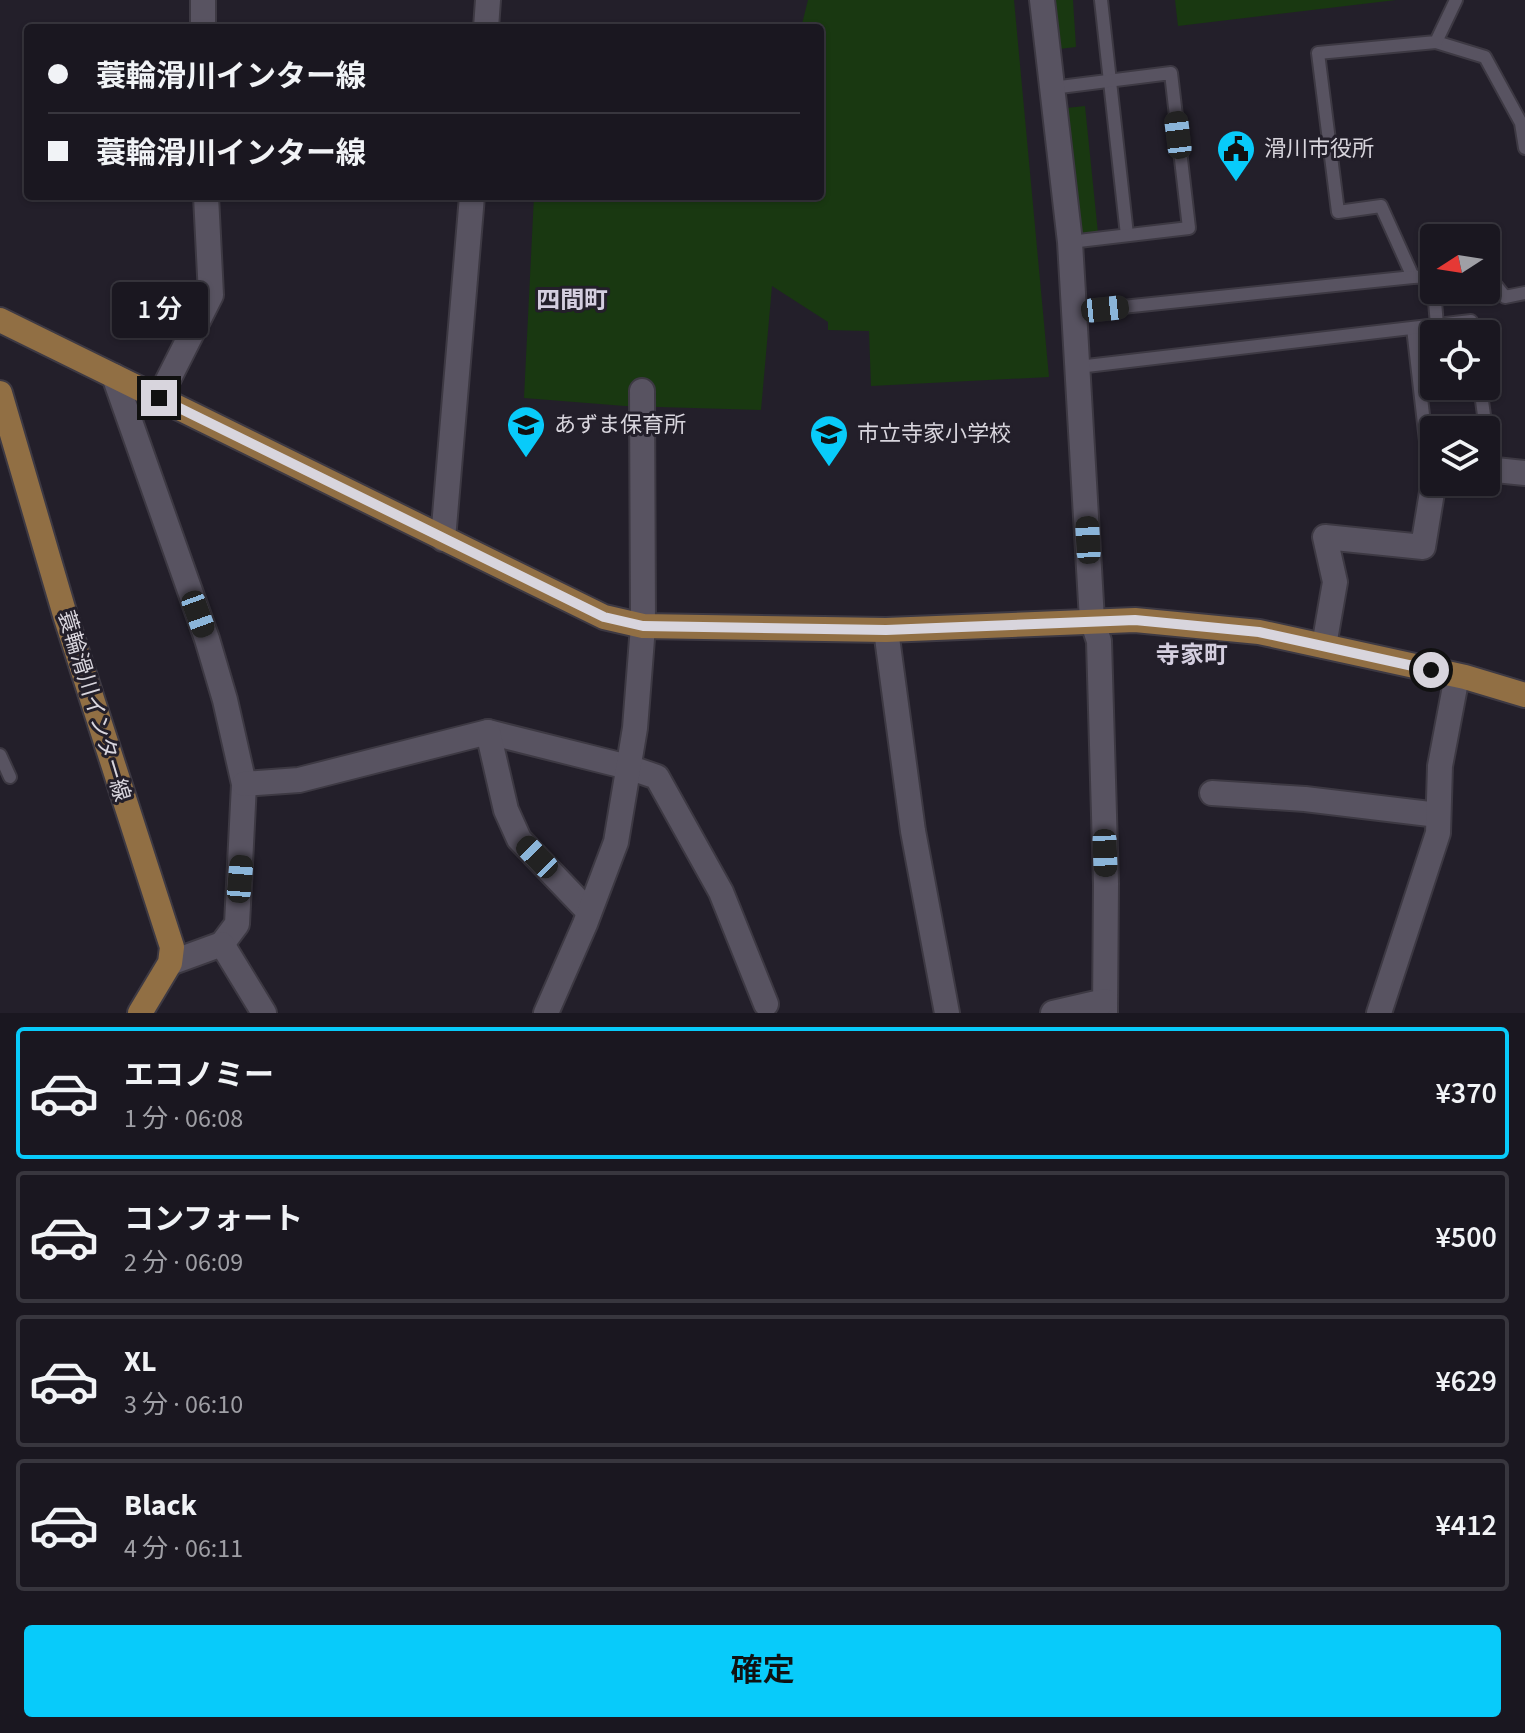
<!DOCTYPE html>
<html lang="ja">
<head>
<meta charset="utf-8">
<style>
	body { margin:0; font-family:"Source Sans 3","Noto Sans JP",sans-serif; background:#232029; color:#f1f3f6; height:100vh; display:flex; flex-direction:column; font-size:30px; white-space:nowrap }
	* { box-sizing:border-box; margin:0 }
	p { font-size:26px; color:#9f9fa5 }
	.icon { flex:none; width:44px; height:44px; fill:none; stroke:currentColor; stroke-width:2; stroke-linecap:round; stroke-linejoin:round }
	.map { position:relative; height:1013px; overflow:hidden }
	.panel { display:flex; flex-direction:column; background:#1a1720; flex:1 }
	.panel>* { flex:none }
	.guide { position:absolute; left:24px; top:24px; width:800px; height:176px; border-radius:8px; box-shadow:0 2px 6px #0004,0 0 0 2px #38363e; display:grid; align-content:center; height:176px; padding:0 24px; background:#1a1720 }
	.needle { width:52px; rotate:258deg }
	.tools { position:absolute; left:1420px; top:224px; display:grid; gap:16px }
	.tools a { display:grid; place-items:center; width:80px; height:80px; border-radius:8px; background:#1a1720; box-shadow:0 2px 6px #0004,0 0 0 2px #38363e; font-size:40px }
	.end { position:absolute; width:36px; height:36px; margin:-18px; border:10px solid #d8d5dd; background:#111; box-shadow:0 0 0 4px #111 }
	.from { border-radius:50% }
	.bubble { position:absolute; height:56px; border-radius:8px; background:#1a1720; box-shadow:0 2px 6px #0004,0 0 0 2px #38363e; font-size:26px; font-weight:600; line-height:56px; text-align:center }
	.car { position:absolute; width:24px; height:48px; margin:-24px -12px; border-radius:10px; box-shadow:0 0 6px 2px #0007; background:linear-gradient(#222 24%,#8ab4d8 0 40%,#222 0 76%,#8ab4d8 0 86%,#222 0) }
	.guide b { display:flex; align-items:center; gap:28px; height:76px; font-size:30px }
	.guide b+b { border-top:2px solid #38363e }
	.guide i { width:20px; height:20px; background:#f1f3f6 }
	ul { padding:14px 0 0; list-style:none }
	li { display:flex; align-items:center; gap:24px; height:132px; margin:0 16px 12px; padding:0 8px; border:4px solid #38363e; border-radius:8px }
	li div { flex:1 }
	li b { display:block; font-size:30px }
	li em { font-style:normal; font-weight:600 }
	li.selected { border-color:#08cbfa }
	li>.icon { width:72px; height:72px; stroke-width:1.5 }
	.button { display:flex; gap:16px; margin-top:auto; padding:16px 24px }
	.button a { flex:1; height:92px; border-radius:8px; background:#08cbfa; color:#111; font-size:32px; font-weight:600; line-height:92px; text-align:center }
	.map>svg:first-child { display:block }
	.green { fill:#193811 }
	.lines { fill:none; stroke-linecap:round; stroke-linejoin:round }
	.lane-casing { stroke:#3d3943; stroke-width:16 }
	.street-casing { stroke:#3d3943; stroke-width:28 }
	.primary-casing { stroke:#3d3943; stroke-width:28 }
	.lane { stroke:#585361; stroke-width:12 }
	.street { stroke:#585361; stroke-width:24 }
	.primary { stroke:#916f44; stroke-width:24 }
	.route { stroke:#d8d5dd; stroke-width:10 }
	.labels { text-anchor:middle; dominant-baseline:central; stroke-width:6; stroke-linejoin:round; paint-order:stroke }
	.poi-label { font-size:22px; fill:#d8d5dd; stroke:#231f2a; text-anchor:start }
	.street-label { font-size:22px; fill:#d8d5dd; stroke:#231f2a }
	.neighbourhood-label { font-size:24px; font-weight:bold; fill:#d4cedf; stroke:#231f2a }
</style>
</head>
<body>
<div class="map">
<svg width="1525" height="1013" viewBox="0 0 1525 1013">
	<rect width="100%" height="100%" fill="#231f2a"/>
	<g class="green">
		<path d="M808,0H1014L1049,377L871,386L869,331L828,330V322L772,286L761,410L625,406L524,398L534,196H820V28H801Z"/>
		<path d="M1054,0H1073L1076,47L1059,49Z"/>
		<path d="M1175,0H1396L1178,26Z"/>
		<path d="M1085,106L1098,233L1079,235L1066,108Z"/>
	</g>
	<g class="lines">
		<defs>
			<g id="lane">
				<path d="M1101,0L1127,235"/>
				<path d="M1436,42L1485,57L1521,123L1525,148"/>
				<path d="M1052,88L1171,73L1189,228L1070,242"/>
				<path d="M1486,273L1505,297L1525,293"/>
				<path d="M1434,276L1413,277L1381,206L1338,212L1318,53L1436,42L1456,0"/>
				<path d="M1074,312L1413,277"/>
				<path d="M1437,325L1471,321L1473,334"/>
				<path d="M1413,328L1426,441"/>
				<path d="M1078,367L1437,325L1434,290"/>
				<path d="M1480,386L1486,430"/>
				<path d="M0,755L10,777"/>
			</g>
			<g id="street">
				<path d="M203,0V28"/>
				<path d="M1042,0L1070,242L1092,620L1099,641L1106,884L1105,1013"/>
				<path d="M486,28L488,0"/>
				<path d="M114,376L207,639L225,700L244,784L237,924L222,944"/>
				<path d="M159,398L211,295L206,196"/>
				<path d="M1486,469L1525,473"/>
				<path d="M443,539L472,196"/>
				<path d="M886,630L913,831L947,1013"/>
				<path d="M1324,646L1335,582L1325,537L1423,547L1434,480"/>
				<path d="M488,732L628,767L657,777L721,892L766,1004"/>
				<path d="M244,784L299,780L488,732L506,810L519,839L589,912"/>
				<path d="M1212,793L1305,799L1438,815"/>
				<path d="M170,963L222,944L264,1013"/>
				<path d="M546,1013L585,924L616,842L635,728L643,626L642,391"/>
				<path d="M1053,1013L1105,1001"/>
				<path d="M1379,1013L1438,833L1440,766L1457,676"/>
			</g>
			<g id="primary">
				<path d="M0,320L604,617L643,626L886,630L1135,620L1259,632L1465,677L1525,695"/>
				<path d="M0,393L65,615L172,947L170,963L140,1013"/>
			</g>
		</defs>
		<use href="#lane" class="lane-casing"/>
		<use href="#street" class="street-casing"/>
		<use href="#primary" class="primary-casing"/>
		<use href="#lane" class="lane"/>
		<use href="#street" class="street"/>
		<use href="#primary" class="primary"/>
	</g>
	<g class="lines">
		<path class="route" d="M159,398L604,617L643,626L886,630L1135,620L1259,632L1431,670"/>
	</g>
	<defs>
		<symbol id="civic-pin" viewBox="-11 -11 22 30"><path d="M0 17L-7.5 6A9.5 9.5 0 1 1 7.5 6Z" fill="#08cbfa" stroke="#231f2a"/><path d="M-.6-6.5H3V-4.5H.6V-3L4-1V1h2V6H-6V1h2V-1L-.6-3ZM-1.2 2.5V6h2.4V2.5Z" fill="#111"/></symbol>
		<symbol id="school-pin" viewBox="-11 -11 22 30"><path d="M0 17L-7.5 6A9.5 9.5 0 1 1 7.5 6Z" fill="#08cbfa" stroke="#231f2a"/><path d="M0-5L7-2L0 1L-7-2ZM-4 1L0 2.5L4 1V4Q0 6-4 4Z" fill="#111"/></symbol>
	</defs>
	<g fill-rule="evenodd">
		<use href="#civic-pin" x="1214" y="127" width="44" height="60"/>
		<use href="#school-pin" x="504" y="403" width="44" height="60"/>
		<use href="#school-pin" x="807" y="412" width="44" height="60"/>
	</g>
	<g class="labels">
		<g class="poi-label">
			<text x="1264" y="149">滑川市役所</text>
			<text x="554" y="425">あずま保育所</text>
			<text x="857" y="434">市立寺家小学校</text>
		</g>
		<g class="street-label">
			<text transform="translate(94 706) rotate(73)">蓑輪滑川インター線</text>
		</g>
		<g class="neighbourhood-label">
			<text x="572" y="300">四間町</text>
			<text x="1192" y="655">寺家町</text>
		</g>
	</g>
</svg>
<div class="tools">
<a><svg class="needle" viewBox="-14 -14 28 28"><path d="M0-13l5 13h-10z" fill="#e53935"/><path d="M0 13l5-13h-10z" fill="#9f9fa5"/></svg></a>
<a><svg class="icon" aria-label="locate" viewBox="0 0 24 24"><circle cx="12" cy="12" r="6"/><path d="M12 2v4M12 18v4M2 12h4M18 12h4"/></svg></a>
<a><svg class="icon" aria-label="layers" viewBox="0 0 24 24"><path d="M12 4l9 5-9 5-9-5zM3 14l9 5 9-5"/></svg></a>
</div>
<i class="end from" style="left:1431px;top:670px"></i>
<i class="end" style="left:159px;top:398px"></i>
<div class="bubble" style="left:112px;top:282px;width:96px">1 分</div>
<i class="car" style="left:1178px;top:135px;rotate:353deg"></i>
<i class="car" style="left:1105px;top:309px;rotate:84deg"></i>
<i class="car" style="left:1088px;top:540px;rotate:357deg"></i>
<i class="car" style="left:198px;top:614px;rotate:160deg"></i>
<i class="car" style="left:1105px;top:853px;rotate:178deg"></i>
<i class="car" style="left:537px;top:857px;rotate:316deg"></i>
<i class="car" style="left:240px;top:879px;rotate:5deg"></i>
<div class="guide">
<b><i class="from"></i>蓑輪滑川インター線</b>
<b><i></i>蓑輪滑川インター線</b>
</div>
</div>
<section class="panel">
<ul>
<li class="selected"><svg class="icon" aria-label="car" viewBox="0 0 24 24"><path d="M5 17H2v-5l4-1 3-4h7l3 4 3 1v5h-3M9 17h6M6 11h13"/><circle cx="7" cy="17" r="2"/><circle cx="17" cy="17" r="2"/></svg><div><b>エコノミー</b><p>1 分 · 06:08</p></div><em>¥370</em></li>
<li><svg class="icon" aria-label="car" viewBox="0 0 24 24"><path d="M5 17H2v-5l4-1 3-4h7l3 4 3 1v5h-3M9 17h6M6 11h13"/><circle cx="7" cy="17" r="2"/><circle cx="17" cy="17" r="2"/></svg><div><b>コンフォート</b><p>2 分 · 06:09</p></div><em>¥500</em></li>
<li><svg class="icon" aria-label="car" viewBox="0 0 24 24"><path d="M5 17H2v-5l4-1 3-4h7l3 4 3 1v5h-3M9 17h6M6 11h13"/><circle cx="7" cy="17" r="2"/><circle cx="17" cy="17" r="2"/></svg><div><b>XL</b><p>3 分 · 06:10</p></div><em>¥629</em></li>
<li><svg class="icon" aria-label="car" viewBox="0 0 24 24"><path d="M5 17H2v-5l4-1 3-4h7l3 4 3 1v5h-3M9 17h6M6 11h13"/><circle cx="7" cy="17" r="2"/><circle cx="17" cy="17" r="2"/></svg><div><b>Black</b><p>4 分 · 06:11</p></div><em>¥412</em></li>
</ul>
<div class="button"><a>確定</a></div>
</section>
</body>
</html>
